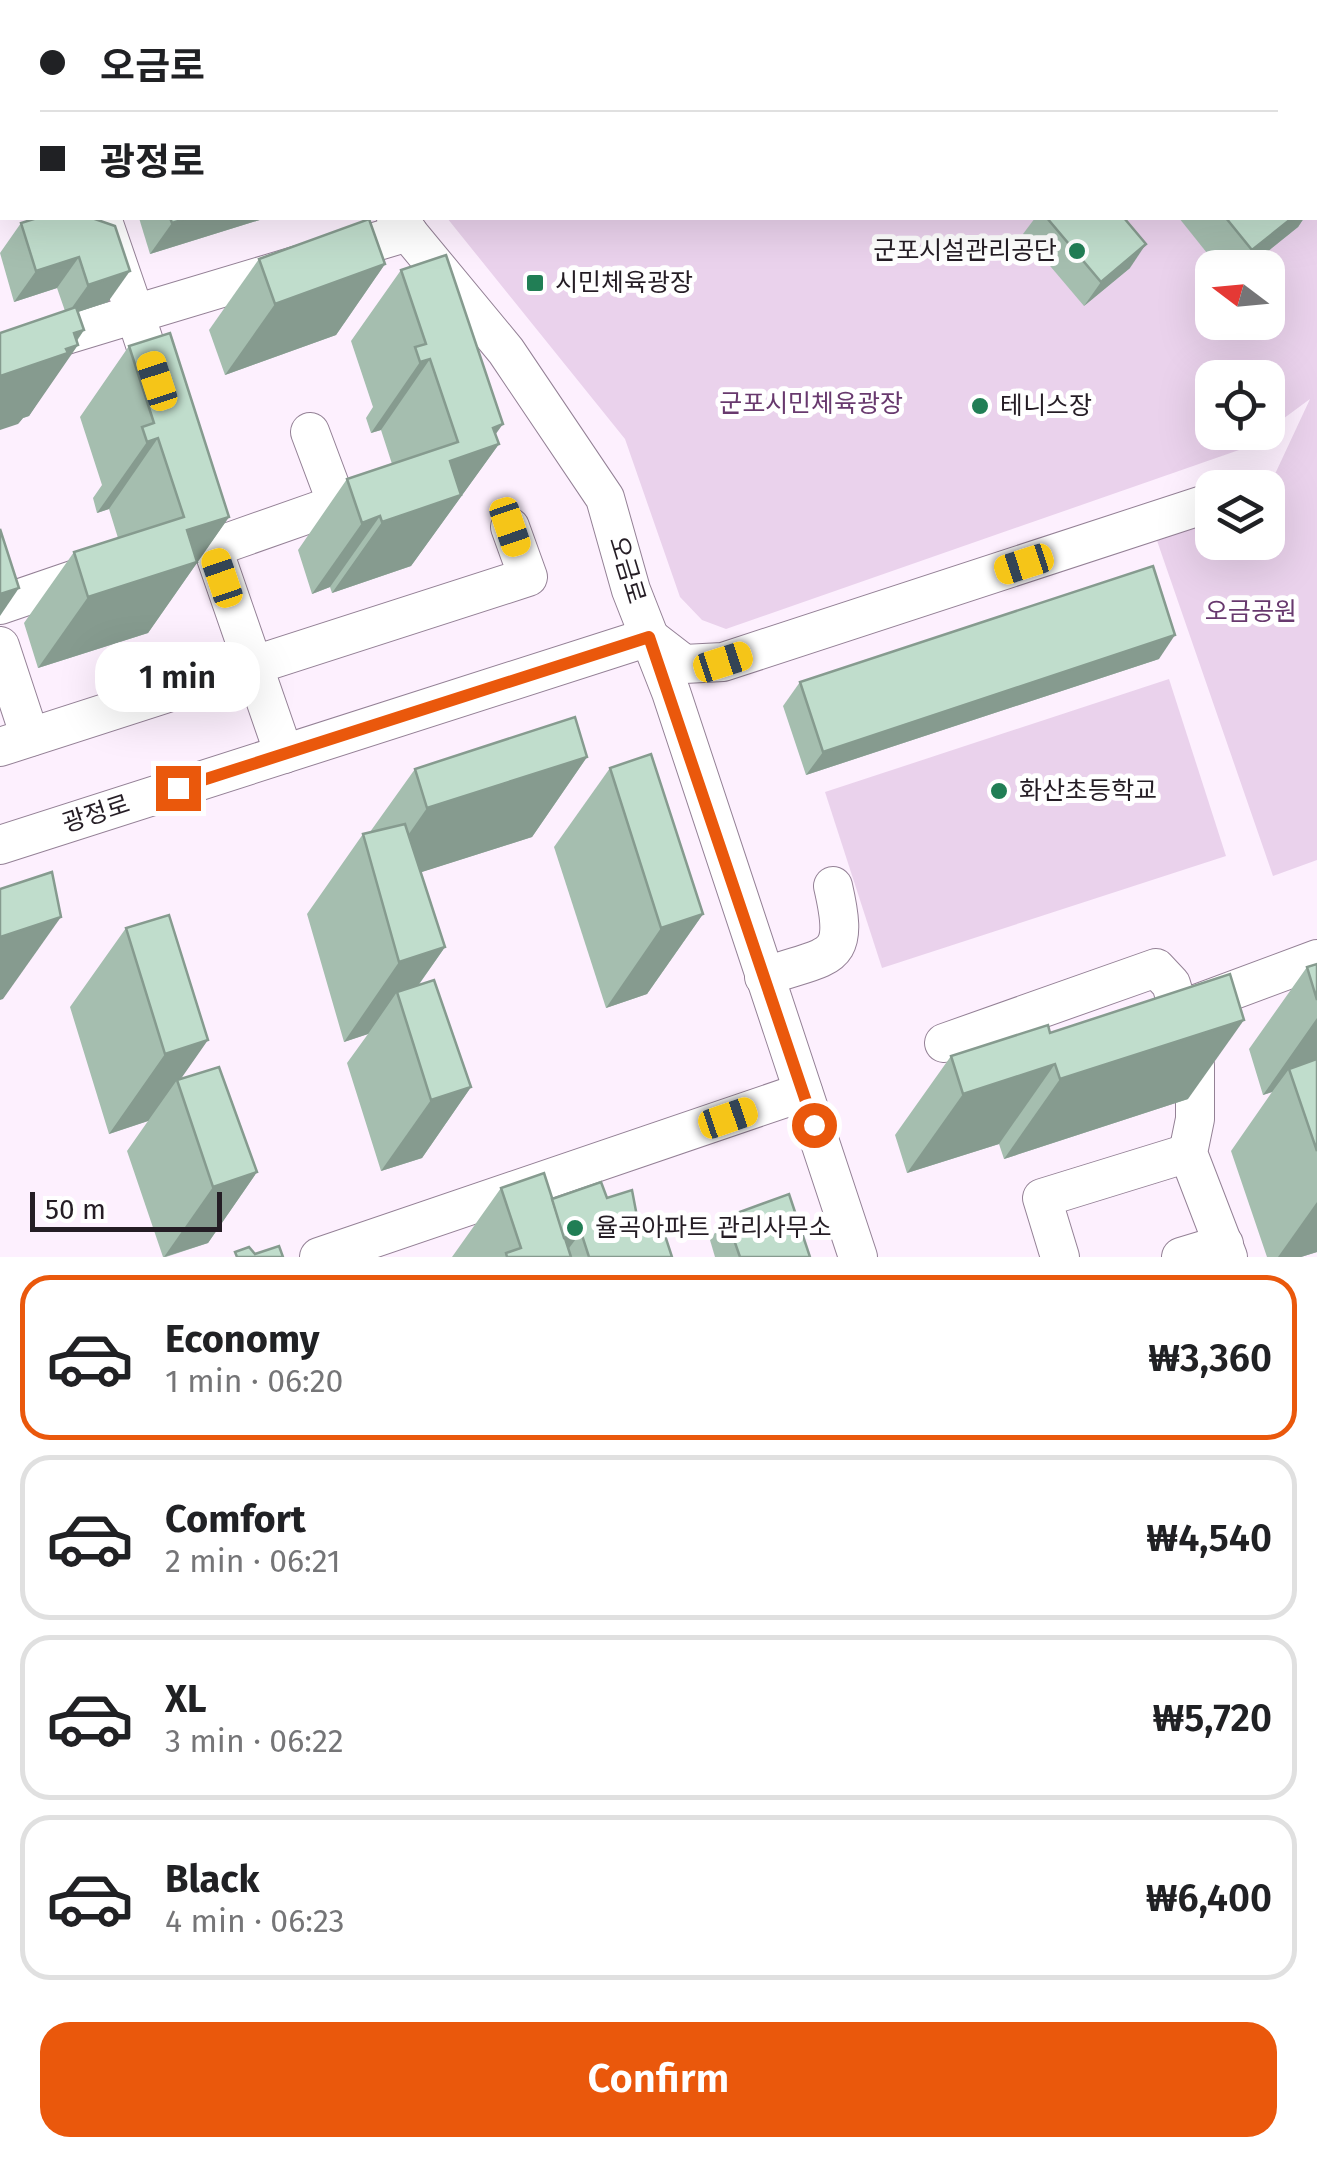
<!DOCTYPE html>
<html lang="en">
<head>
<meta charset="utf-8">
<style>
	body { margin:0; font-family:"Fira Sans","Noto Sans KR",sans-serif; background:#f6f6f6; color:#202124; height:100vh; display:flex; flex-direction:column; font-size:38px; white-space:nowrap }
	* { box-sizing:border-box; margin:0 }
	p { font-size:32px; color:#757577 }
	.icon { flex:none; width:55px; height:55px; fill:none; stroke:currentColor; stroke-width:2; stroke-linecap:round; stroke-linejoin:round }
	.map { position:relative; height:1257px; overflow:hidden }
	.panel { display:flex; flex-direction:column; background:#fff; flex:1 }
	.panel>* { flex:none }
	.banner { position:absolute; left:0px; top:0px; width:1318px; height:220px; box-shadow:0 10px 40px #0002; display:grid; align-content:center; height:220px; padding:0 40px; background:#fff }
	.needle { width:65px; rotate:286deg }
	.buttons { position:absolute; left:1195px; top:250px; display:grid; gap:20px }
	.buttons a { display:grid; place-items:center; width:90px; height:90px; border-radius:20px; background:#fff; box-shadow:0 10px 40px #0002; font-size:50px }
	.scale { position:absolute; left:30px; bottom:25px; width:192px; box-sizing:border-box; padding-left:10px; border:5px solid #251d25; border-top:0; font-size:28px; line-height:35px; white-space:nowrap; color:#251d25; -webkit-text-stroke:8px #fff; paint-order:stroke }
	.end { position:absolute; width:45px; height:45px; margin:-22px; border:12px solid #ea580c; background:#fff; box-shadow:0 0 0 5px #fff }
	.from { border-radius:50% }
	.bubble { position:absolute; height:70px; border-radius:30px; background:#fff; box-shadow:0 10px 40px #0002; font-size:32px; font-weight:600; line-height:70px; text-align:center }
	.car { position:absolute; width:30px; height:60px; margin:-30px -15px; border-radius:12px; box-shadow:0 0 8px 2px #0007; background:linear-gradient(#f5c518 24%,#345 0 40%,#f5c518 0 76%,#345 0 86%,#f5c518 0) }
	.banner b { display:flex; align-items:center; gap:35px; height:95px; font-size:38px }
	.banner b+b { border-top:2px solid #e0e0e0 }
	.banner i { width:25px; height:25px; background:#202124 }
	ul { padding:18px 0 0; list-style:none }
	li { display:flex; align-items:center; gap:30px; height:165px; margin:0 20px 15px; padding:0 20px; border:5px solid #e0e0e0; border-radius:30px }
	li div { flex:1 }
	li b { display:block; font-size:38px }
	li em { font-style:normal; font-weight:600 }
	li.on { border-color:#ea580c }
	li>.icon { width:90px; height:90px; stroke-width:1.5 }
	.button { display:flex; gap:20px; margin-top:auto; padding:20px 40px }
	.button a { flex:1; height:115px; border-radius:30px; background:#ea580c; color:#fff; font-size:40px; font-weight:600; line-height:115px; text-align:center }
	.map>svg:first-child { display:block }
	.green { fill:#ead2ec; fill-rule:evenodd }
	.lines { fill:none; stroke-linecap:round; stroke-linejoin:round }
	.minor-casing { stroke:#948196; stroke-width:40 }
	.minor { stroke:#fff; stroke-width:38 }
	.wall { fill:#a5beaf }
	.shaded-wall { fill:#869b8f }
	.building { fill:#c0ddcc; stroke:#869b8f; stroke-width:2.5 }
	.route { stroke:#ea580c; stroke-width:12 }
	.poi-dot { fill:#217e55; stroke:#fff; stroke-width:4 }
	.labels { text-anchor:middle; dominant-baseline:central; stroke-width:10; stroke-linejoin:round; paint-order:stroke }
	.poi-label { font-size:25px; fill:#251d25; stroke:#fff; text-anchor:start }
	.park-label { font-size:25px; fill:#68396e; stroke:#fff }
	.street-label { font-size:25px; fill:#251d25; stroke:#fff }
</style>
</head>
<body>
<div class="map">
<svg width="1317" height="1257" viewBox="0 0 1317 1257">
	<rect width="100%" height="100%" fill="#fdf0fe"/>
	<g class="green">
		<path d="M272,0H1317V860L1273,876L1154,532L1212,510V542H1268V489L1310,399L1268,430V378H1212V432L1264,433L1239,450L726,629L702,620L680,597L625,439L447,218H1315V2ZM1212,268H1268V322H1212Z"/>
		<path d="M1169,679L1226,856L882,968L825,792Z"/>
	</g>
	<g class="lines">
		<defs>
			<g id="minor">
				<path d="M222,0L224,2"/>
				<path d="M396,218L506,351L605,498L631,590L671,692L858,1257"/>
				<path d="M0,355L135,314L102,218"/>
				<path d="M159,387L135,314L408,232"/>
				<path d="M195,497L284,754"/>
				<path d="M212,548L337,504L310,432"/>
				<path d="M0,605L76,579"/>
				<path d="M0,646L30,737"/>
				<path d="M0,747L528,577L510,527"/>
				<path d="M0,845L649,637L684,664L723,662L1212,502"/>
				<path d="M764,977C831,953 851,964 833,886"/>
				<path d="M1188,1007L1317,959"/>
				<path d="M944,1043L1156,968L1171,984L1195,1065V1119L1188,1153L1228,1257"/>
				<path d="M319,1257L803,1092"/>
				<path d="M1060,1257L1042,1198L1188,1153"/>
				<path d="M1181,1257L1224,1244"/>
			</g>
		</defs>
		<use href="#minor" class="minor-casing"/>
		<use href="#minor" class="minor"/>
	</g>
	<g class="wall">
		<path d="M92,0H166L168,2H93Z"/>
		<path d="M352,0H439L441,2H354Z"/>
		<path d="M998,0H1159L1157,2H1000Z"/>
		<path d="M2,30V201H1L0,34Z"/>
		<path d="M92,218L108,302L78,312L84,330L29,416L23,418L18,424L65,311L57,288L14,302L0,253L21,223Z"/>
		<path d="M139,218H266L150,254Z"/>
		<path d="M1035,218H1124L1130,268L1084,306L1023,234Z"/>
		<path d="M1179,218H1304L1298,227L1247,268H1219Z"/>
		<path d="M259,259L385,264L336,335L225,375L209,330Z"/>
		<path d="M401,270L495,435L499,444L411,566L332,593L330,587L312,594L298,550L347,479L392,464L381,430L371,433L366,418L373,407L351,341Z"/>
		<path d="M129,346L229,517L148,633L38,668L24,623L74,552L118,538L109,509L97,513L93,498L102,485L80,417Z"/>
		<path d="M1159,659L806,775L783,706L800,682Z"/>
		<path d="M587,757L532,837L421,872L445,947L418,986L471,1087L422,1158L381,1171L347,1063L368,1034L344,1042L307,914L363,834L370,832L415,769Z"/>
		<path d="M610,768L703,914L647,994L606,1008L554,847Z"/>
		<path d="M126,928L181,1078L257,1172L208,1243L166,1257H163L127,1151L148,1121L109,1134L70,1007Z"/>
		<path d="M1317,964V1252L1301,1257H1267L1231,1151L1272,1092L1263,1095L1249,1049L1307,967Z"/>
		<path d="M1050,1033L1188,1099L1004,1159L999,1144L907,1173L895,1135L951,1056Z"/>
		<path d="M501,1188L552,1199L607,1198L672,1257H452Z"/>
		<path d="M726,1217L810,1257H715L710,1240Z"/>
	</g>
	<g class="shaded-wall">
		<path d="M0,0H19L17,2H2V17L0,18Z"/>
		<path d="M188,218H266L150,254L172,223Z"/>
		<path d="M1292,218H1304L1298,227L1247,268H1240L1252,250Z"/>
		<path d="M1146,244L1130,268L1084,306L1101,282Z"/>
		<path d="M79,257L57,288L14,302L36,271Z"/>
		<path d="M385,264L336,335L225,375L275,304Z"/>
		<path d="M130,271L108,302L66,316L88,285Z"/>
		<path d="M84,330L72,347L78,345L29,416L23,418L18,424L0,430V376L74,333Z"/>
		<path d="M430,359L381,430L371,433L420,362Z"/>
		<path d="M503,424L485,449L499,444L411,566L332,593L382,522L450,461L493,428Z"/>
		<path d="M158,438L109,509L97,513L147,442Z"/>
		<path d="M380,516L330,587L312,594L362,523Z"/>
		<path d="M229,517L148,633L38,668L88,597L187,530Z"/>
		<path d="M19,588L0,616V594Z"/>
		<path d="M1175,635L1159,659L806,775L823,752Z"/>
		<path d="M587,757L532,837L378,886L376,881L427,808Z"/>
		<path d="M703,914L647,994L606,1008L661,928Z"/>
		<path d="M61,917L3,999L0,1000V937Z"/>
		<path d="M445,947L402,1008L397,992L368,1034L344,1042L399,962Z"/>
		<path d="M1317,1018V1078L1289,1069L1272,1092L1263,1095Z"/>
		<path d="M1244,1020L1188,1099L1004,1159L1060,1079Z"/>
		<path d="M208,1040L178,1083L177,1080L148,1121L109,1134L165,1054Z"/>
		<path d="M1055,1064L999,1144L907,1173L963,1094Z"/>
		<path d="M471,1087L422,1158L381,1171L431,1100Z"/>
		<path d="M257,1172L208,1243L164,1257L213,1187Z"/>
		<path d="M1317,1202V1252L1301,1257H1278Z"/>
		<path d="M581,1232L564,1255L561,1239Z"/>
	</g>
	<g class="building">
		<path d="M36,0H68L69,2H28Z"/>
		<path d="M108,0H166L168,2H109Z"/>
		<path d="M400,0H439L441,2H402Z"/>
		<path d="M1047,0H1158L1155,2H1049Z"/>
		<path d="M37,218H92L115,226L130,271L88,285L79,257L36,271L21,223Z"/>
		<path d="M170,218H188L172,223Z"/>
		<path d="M1047,218H1124L1146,244L1101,282Z"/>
		<path d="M1226,218H1292L1252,250Z"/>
		<path d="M369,219L385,264L275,304L259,259Z"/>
		<path d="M446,255L503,424L493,428L499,444L450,461L461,495L382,522L380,516L362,523L347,479L458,442L430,359L420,362L415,347L426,344L401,270Z"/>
		<path d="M76,307L84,330L74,333L78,345L66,349L68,353L0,376V333Z"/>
		<path d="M170,333L229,517L187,530L197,562L88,597L74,552L184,517L158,438L147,442L142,427L154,423L129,346Z"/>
		<path d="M0,529L19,588L0,594Z"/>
		<path d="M1153,566L1175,635L823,752L800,682Z"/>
		<path d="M575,717L587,757L427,808L415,769Z"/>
		<path d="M651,754L703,914L661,928L610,768Z"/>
		<path d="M405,824L445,947L399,962L363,834Z"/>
		<path d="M52,872L61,917L0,937V889Z"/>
		<path d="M169,915L208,1040L165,1054L126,928Z"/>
		<path d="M1317,964V1000L1307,967Z"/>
		<path d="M1230,974L1244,1020L1060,1079L1055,1064L963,1094L951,1056L1048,1025L1050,1033Z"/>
		<path d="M434,980L471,1087L431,1100L397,992Z"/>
		<path d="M1317,1059V1151L1289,1069Z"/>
		<path d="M219,1067L257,1172L213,1187L177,1080Z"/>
		<path d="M544,1173L571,1257H507L506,1253L521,1248L501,1188Z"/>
		<path d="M601,1182L607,1198L632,1190L639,1227L660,1220L672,1257H589L581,1232L564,1238L552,1199Z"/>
		<path d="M789,1194L810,1257H740L726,1217Z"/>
		<path d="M279,1246L283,1257H237L235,1252L249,1247L255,1254Z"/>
	</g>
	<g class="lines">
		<path class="route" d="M178,788L649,637L814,1125"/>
	</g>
	<g class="poi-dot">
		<circle cx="1077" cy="251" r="10"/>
		<rect x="525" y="273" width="20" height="20" rx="5"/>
		<circle cx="980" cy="406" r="10"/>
		<circle cx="999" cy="791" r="10"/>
		<circle cx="575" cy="1228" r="10"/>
	</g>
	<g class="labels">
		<g class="poi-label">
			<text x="1057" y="251" text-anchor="end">군포시설관리공단</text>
			<text x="555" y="283">시민체육광장</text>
			<text x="1000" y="406">테니스장</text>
			<text x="1019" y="791">화산초등학교</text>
			<text x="595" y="1228">율곡아파트 관리사무소</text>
		</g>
		<g class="park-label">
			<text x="811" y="404">군포시민체육광장</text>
			<text x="1251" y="612">오금공원</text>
		</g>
		<g class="street-label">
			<text transform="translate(627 570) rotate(73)">오금로</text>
			<text transform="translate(96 814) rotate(-18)">광정로</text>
		</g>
	</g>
</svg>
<div class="buttons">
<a><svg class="needle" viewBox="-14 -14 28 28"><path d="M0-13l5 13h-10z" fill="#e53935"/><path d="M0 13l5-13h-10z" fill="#757577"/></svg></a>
<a><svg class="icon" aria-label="locate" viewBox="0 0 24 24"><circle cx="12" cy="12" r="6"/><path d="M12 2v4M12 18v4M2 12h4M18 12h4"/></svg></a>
<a><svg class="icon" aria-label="layers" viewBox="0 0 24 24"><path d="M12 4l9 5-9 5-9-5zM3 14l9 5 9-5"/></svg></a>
</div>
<div class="scale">50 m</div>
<i class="end from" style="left:814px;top:1125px"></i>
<i class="end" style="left:178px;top:788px"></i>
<div class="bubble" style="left:95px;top:642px;width:165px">1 min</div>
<i class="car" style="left:157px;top:381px;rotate:342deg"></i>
<i class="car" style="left:510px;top:527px;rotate:161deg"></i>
<i class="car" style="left:1024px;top:564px;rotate:252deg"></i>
<i class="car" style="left:222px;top:578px;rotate:341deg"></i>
<i class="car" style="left:723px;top:662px;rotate:72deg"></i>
<i class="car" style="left:728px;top:1118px;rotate:71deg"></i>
<div class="banner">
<b><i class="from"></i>오금로</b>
<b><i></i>광정로</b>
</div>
</div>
<section class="panel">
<ul>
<li class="on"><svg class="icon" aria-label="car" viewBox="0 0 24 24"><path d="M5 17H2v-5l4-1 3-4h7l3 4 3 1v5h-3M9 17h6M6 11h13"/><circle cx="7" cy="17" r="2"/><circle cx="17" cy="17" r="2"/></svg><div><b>Economy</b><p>1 min · 06:20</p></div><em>₩3,360</em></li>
<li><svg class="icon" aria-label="car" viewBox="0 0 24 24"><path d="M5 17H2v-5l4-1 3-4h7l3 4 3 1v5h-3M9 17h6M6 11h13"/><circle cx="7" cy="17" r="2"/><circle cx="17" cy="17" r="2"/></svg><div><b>Comfort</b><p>2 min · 06:21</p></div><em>₩4,540</em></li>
<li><svg class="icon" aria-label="car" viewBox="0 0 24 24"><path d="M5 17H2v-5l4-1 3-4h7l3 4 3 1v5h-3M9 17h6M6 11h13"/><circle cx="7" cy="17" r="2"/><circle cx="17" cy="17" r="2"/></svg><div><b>XL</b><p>3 min · 06:22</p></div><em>₩5,720</em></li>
<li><svg class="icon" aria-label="car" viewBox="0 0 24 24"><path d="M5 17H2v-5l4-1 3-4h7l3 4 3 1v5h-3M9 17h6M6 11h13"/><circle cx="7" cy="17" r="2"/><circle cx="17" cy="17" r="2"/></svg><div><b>Black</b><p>4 min · 06:23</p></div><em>₩6,400</em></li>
</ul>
<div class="button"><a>Confirm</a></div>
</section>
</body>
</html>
